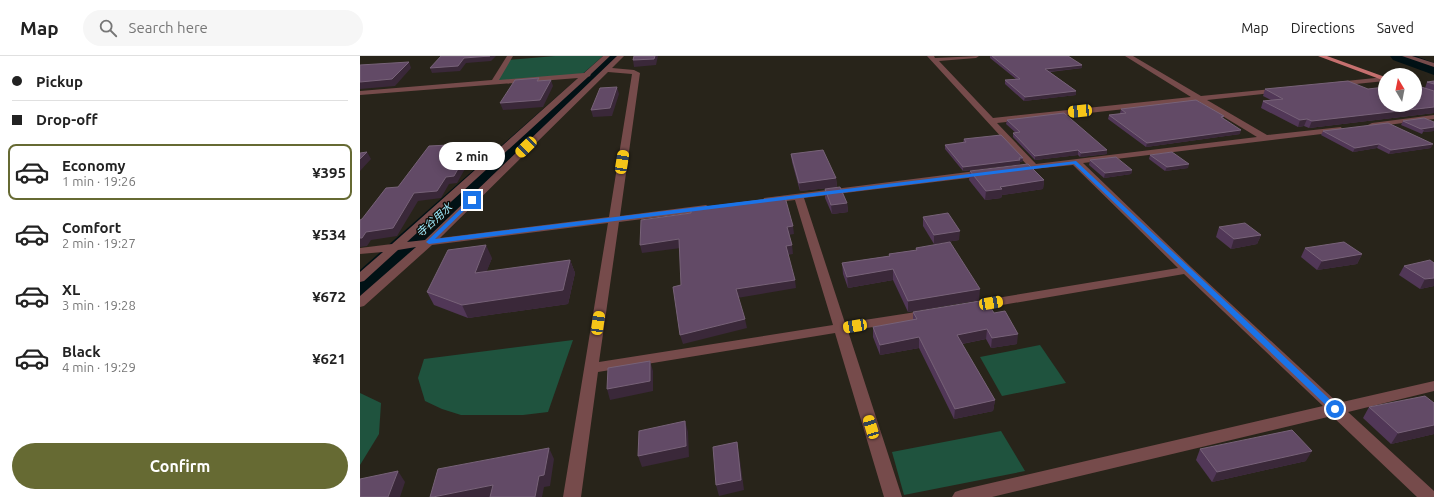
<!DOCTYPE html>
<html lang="en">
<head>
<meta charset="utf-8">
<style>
	body { margin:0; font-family:Ubuntu,"Noto Sans JP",sans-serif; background:#f6f6f6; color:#222; height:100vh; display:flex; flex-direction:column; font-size:15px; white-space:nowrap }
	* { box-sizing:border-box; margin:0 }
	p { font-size:13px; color:#767676 }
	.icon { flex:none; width:22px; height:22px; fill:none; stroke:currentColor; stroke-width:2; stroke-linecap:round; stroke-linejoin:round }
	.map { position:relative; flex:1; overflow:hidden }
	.panel { display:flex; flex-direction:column; background:#fff; width:360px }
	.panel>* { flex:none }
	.top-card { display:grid; align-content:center; height:88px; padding:0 12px; background:#fff }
	.needle { width:26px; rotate:350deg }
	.controls { position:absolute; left:1018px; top:12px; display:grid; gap:8px }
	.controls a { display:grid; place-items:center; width:44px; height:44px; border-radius:50%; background:#fff; box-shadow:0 2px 10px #0003; font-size:20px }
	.end { position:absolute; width:18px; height:18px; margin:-9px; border:5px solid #1a73e8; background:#fff; box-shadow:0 0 0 2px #fff }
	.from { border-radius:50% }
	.bubble { position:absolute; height:28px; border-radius:14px; background:#fff; box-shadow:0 2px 10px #0003; font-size:13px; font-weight:600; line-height:28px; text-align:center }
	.car { position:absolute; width:12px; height:24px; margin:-12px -6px; border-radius:5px; box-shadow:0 0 3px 1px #0007; background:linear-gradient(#f5c518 24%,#345 0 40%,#f5c518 0 76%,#345 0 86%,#f5c518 0) }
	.top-card b { display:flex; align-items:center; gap:14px; height:38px; font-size:15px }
	.top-card b+b { border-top:1px solid #e0e0e0 }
	.top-card i { width:10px; height:10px; background:#222 }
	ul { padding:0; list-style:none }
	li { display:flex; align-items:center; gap:12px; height:56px; margin:0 8px 6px; padding:0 4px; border:2px solid transparent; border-radius:8px }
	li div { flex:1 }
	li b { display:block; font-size:15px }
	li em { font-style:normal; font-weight:600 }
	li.active { border-color:#666a33 }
	li>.icon { width:36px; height:36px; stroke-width:1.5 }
	.button { display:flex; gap:8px; margin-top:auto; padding:8px 12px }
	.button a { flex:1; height:46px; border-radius:24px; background:#666a33; color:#fff; font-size:16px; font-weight:600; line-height:46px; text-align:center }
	header { display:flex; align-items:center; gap:24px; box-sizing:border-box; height:56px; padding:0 20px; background:#fff; border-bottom:1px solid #e0e0e0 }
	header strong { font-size:19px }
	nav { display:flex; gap:22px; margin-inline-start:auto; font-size:14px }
	.search { width:280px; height:36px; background:#f6f6f6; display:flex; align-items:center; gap:10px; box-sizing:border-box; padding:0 14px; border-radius:22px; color:#767676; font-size:15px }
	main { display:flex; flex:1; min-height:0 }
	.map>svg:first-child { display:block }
	.green { fill:#1f533e }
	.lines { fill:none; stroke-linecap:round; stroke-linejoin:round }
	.river { fill:#011115; fill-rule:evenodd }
	.minor { fill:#764b4b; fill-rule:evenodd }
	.major { fill:#c6706f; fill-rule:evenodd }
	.wall { fill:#513757 }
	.shaded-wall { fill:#3a2839 }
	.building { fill:#624a66; stroke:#776278 }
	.route { fill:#1a73e8 }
	.labels { text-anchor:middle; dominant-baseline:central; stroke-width:3; stroke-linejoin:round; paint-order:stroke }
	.far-water-label { font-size:11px; font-style:italic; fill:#9ce8fb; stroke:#0f0d09 }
</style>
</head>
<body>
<header>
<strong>Map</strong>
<div class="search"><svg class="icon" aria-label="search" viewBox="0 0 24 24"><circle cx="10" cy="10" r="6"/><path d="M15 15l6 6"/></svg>Search here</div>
<nav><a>Map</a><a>Directions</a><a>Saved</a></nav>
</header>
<main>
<section class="panel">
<div class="top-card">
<b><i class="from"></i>Pickup</b>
<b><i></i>Drop-off</b>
</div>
<ul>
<li class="active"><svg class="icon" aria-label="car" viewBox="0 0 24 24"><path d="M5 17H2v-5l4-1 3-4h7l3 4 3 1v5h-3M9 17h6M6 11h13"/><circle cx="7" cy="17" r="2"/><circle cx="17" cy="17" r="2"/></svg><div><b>Economy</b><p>1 min · 19:26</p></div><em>¥395</em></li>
<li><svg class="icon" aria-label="car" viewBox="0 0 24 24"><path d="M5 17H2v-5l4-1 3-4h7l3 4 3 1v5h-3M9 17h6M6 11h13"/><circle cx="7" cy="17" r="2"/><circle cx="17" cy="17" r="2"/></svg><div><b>Comfort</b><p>2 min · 19:27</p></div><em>¥534</em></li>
<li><svg class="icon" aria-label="car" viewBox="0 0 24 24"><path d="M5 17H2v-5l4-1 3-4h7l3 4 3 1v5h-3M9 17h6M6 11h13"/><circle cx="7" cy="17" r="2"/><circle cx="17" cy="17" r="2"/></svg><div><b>XL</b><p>3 min · 19:28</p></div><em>¥672</em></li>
<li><svg class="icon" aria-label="car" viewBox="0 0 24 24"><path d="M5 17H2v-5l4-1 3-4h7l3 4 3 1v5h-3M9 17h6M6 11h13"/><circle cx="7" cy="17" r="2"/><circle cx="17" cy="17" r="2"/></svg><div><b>Black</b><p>4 min · 19:29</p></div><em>¥621</em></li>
</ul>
<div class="button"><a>Confirm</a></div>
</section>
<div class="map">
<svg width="1074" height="441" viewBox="0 0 1074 441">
	<rect width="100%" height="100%" fill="#28241a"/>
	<g class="green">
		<path d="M195,0H261L0,247V224L228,17L134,27L147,4Z"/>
		<path d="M213,284L188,356L163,359H101L82,353L65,345L58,322L64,303Z"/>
		<path d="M680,289L706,327L642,340L620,301Z"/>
		<path d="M0,337L21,347L19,378L0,409Z"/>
		<path d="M641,375L665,415L544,439L532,396Z"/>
	</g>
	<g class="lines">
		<g class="river">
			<path d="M243,0H263L47,207L12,238L0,241V214Z"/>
			<path d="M1030,0H1056L1074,7V19L1033,4Z"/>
		</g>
		<g class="minor">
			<path d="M147,0H153L139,24L224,17L243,0H250L231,18L230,20L228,21L47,186L65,184L257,0H264L252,12L274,14L280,17L260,160L346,149L351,152L346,155L259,166L239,306L473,269L435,144L408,147L404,146L403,144L404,142L624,114L627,115L629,117L624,120L444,142L485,267L569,254L574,255L575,258L574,261L569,262L488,275L542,441H524L475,277L238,316L221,441H203L248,167L72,189L4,250L0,251V240L56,191L38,194L4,225L0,226V216L23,196L0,198V192L32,188L218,22L0,39V35L132,24ZM248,16L272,18L249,161L80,182Z"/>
			<path d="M567,0H574L575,2L619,0L616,2L579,5L633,62L831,41L765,0H773L841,40L923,32V36H920L847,44L907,79L981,71L982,73L978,76L723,107L831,211L978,347L1074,325V335L988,356L1074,435V441H1057L972,360L632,441H592L595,436L601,434L963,350L824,218L613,254L609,253L607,250L609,247L613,246L818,212L713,109L653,115L651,113L653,111L667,109ZM838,45L897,81L676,108L637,67Z"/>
			<path d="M1042,0H1052L1074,7V11Z"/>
			<path d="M1025,21V25L976,30L972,28L976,26Z"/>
			<path d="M1074,59V63L1012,71L1008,69L1012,67Z"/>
		</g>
		<path class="major" d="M958,0H967L1025,21V25Z"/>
	</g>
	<g class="wall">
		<path d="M630,0H708L722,12L690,16L716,35V39L664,45L645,28V24L656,23L630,2Z"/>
		<path d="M1074,25V57L949,72L944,70L938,71L901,52L903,45L911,44L903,40L905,33H1008L1058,30L1065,32L1067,26Z"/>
		<path d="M761,53L864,60L863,62L880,78L786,91L748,63L749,59L760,58V57Z"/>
		<path d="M647,64L747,98L720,101L718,99L675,104L653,81V77H656L646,68Z"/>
		<path d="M1043,65L1074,66V75L1063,76L1062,78L1041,69Z"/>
		<path d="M963,75L1071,92L1029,98L1017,92L993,96L961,79Z"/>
		<path d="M604,83L663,102L662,106H660V108L603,115L585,93V89L603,87Z"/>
		<path d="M431,98L476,122L477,131L440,135L432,106Z"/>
		<path d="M790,99L828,112L805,115L789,103Z"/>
		<path d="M730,104L772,114L771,118L744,122L729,109Z"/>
		<path d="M610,115L684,124L683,133L642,139L641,142L625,144L609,124Z"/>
		<path d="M465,133L487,147L488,156L472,158L465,142Z"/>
		<path d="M563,161L599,184L574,188L563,170Z"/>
		<path d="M859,171L901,179L897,188L871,193L856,181Z"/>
		<path d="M556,192L619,244L548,256L533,224L488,232L483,218L482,207L529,200V198L556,194Z"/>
		<path d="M945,192L1002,198L997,208L957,214L941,201Z"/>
		<path d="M132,202L126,216L210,204L215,217L208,248L108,262L74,249L67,236Z"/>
		<path d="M1074,207V230L1060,233L1039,219L1044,210Z"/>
		<path d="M553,256L634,257L657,288L631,292L626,283L602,288L635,344L633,355L594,363L559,292L520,299L513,281V271L553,264Z"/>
		<path d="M1074,347V378L1031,388L1003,362L1009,351Z"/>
		<path d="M840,393L946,405L852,426L836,404Z"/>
	</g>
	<g class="shaded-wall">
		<path d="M130,0H136L131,5L106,7L100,15L72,17L70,12L104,2Z"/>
		<path d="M295,0H298L296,9L274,11L273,4Z"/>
		<path d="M49,6L51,12L35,30L0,33V26Z"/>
		<path d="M722,9V12L685,16V13Z"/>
		<path d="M191,24L193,30L183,51L143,54L140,47Z"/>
		<path d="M257,31L259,38L252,60L233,61L231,54Z"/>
		<path d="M716,35V39L664,45L665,41Z"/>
		<path d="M1074,51V57L949,72L952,65Z"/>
		<path d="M947,63L944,70L938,71L940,64Z"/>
		<path d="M1074,71V75L1063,76L1064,74L1061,73Z"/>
		<path d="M881,74L880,78L786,91L787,87Z"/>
		<path d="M1019,88L1017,92L993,96L995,92Z"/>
		<path d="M1073,88L1071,92L1029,98L1031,94Z"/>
		<path d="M89,89L92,96L85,106L82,99Z"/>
		<path d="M718,94V99L675,104V100Z"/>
		<path d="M747,94V98L720,101L721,97Z"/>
		<path d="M7,96L11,103L0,115V103Z"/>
		<path d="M107,97L110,104L97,127L89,128L81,142L58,145L37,180L11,184L7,190L0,191V182L6,176L54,137L86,121Z"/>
		<path d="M663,102L662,106H660V108L603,115V111Z"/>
		<path d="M829,108L828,112L805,115L807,111Z"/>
		<path d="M772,114L771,118L744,122L745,117Z"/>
		<path d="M476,122L477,131L440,135L439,127Z"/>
		<path d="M684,124L683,133L642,139L641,142L625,144L626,135L640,131Z"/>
		<path d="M487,147L488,156L472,158L471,149Z"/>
		<path d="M433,170L434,178L428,179L427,171Z"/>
		<path d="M600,175L599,184L574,188V179Z"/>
		<path d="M901,179L897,188L871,193L874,183Z"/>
		<path d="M319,183L321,192L282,197L280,189Z"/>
		<path d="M126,189L132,202L121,230L115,217Z"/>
		<path d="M432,189L433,198L427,199L426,190Z"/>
		<path d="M1002,198L997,208L957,214L962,205Z"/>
		<path d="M210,204L215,217L208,248L108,262L102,249Z"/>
		<path d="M533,213V224L488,232L487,221Z"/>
		<path d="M1074,222V230L1060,233L1065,223Z"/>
		<path d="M435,224L436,232L377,242L376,233Z"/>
		<path d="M620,233L619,244L548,256V245Z"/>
		<path d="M385,263L387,272L323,288L320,279Z"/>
		<path d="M627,273L626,283L596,289L597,279Z"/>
		<path d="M658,278L657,288L631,292L632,282Z"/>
		<path d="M559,281V292L520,299V289Z"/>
		<path d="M290,305L293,315V335L250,344L247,333Z"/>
		<path d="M635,344L633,355L594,363L595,353Z"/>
		<path d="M325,365L328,376L329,401L282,411L278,400Z"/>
		<path d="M1074,369V378L1031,388L1038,377Z"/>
		<path d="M377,386L379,397L384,434L359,440L356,429Z"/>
		<path d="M189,392L194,403L190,430L184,431L182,441H175L179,420Z"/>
		<path d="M952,395L946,405L852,426L857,416Z"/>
		<path d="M38,415L45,426L40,441H28Z"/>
		<path d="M133,429L131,441H73Z"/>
	</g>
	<g class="building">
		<path d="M81,0H130L104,2L98,10L70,12Z"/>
		<path d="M274,0H295L294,3L273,4Z"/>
		<path d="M632,0H708L722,9L685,13L716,35L665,41L645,24L660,23Z"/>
		<path d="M49,6L32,23L0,26V9Z"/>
		<path d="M179,22L177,25L191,24L180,44L140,47L155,24Z"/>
		<path d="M988,25L1008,33L1025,31V49H1055V27H1057L1058,30L1074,35V51L952,65L947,63L940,64L903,45L923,43L905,33Z"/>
		<path d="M1074,25V28L1067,26Z"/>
		<path d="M257,31L250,52L231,54L240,32Z"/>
		<path d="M836,44L864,60L861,61L881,74L787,87L749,59L766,57L761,53Z"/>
		<path d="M704,57L747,94L721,97L718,94L675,100L653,77L660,76L647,64Z"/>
		<path d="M1064,62L1074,66V71L1061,73L1043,65Z"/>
		<path d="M1028,67L1073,88L1031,94L1019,88L995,92L963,75Z"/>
		<path d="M641,79L663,102H659L660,104L603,111L585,89L606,86L604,83Z"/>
		<path d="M89,89L82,99L107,97L94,120L86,121L77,135L54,137L33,172L6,176L2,182H0V164L2,163L26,132L38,131L69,90Z"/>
		<path d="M463,94L476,122L439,127L431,98Z"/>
		<path d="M7,96L0,103V97Z"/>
		<path d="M812,96L829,108L807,111L790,99Z"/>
		<path d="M756,101L772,114L745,117L730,104Z"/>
		<path d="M668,108L684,124L640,131L642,133L626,135L610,115Z"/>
		<path d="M480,131L487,147L471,149L465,133Z"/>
		<path d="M425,141L433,170L427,171L432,189L426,190L435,224L376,233L385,263L320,279L313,231L321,229L319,183L280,189L281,164L331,157V153Z"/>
		<path d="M588,157L600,175L574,179L563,161Z"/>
		<path d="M885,167L901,179L874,183L859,171Z"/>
		<path d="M590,186L620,233L548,245L533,213L487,221L482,207L530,200L529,198L557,194L556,192Z"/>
		<path d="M984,186L1002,198L962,205L945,192Z"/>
		<path d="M126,189L115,217L210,204L203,234L102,249L67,236L88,194Z"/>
		<path d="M1070,204L1074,207V222L1065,223L1044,210Z"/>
		<path d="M626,244L634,257L645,255L658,278L632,282L627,273L597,279L635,344L595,353L559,281L520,289L513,271L557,263L553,256Z"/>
		<path d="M290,305V325L247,333L248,312Z"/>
		<path d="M1065,340L1074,347V369L1038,377L1009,351Z"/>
		<path d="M325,365L326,390L278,400L279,375Z"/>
		<path d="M932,374L952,395L857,416L840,393Z"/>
		<path d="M377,386L381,424L356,429L353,391Z"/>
		<path d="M189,392L184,419L179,420L175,441H130L133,429L73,441H70L78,413Z"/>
		<path d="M38,415L28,441H0V423Z"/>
	</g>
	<path class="route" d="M716,105L978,351L979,353L978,355H972L714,108L69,188L66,186L112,142L115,144L114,145L75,183Z"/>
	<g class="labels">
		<g class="far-water-label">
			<text transform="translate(74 164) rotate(-42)">寺谷用水</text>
		</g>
	</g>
</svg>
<div class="controls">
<a><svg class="needle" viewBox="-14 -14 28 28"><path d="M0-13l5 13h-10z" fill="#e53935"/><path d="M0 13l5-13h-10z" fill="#767676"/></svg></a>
</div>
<i class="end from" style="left:975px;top:353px"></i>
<i class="end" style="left:112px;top:144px"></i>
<div class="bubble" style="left:79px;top:86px;width:66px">2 min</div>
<i class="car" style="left:720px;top:55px;rotate:264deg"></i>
<i class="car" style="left:166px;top:91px;rotate:226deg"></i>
<i class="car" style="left:262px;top:106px;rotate:9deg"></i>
<i class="car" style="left:631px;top:247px;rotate:80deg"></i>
<i class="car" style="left:238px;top:267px;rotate:8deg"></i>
<i class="car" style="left:495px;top:270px;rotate:260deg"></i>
<i class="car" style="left:511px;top:371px;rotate:343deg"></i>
</div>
</main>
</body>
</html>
